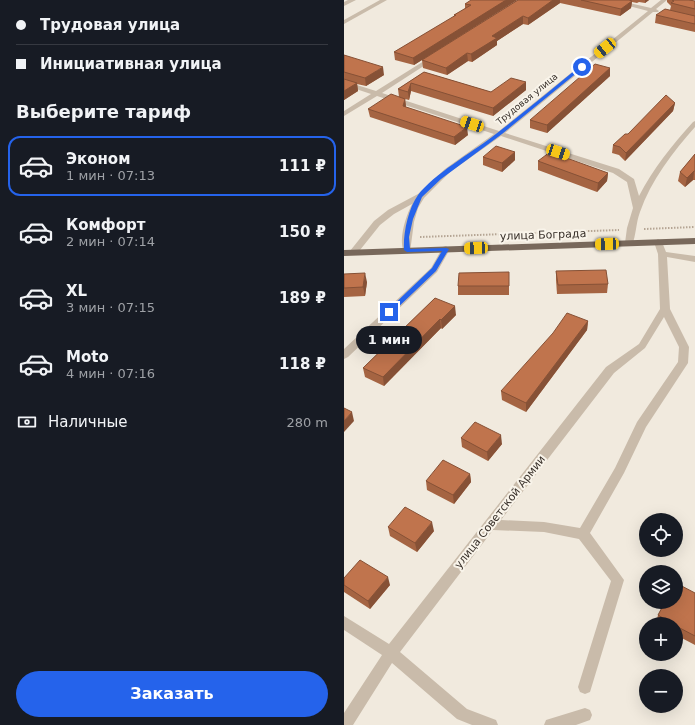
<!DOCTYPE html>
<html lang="ru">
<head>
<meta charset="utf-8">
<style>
	body { margin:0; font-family:"DejaVu Sans",sans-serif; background:#20242c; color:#f1f3f6; height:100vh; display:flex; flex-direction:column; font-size:15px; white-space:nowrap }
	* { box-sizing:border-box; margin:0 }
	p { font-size:13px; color:#9ea1a6 }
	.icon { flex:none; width:22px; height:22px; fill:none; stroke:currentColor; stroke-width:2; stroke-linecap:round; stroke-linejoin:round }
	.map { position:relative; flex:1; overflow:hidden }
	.panel { display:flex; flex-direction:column; background:#171b24; width:344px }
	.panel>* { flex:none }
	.top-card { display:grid; align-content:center; height:88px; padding:0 16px; background:#171b24 }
	.controls { position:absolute; left:295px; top:513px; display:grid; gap:8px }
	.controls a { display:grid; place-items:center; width:44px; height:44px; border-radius:50%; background:#171b24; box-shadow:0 4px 16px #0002; font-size:20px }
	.end { position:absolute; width:18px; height:18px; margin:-9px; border:5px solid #2563eb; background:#fff; box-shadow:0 0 0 2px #fff }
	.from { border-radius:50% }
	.bubble { position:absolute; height:28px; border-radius:14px; background:#171b24; box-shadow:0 4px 16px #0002; font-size:13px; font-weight:700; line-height:28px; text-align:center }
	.car { position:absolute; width:12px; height:24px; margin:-12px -6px; border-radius:5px; box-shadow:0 0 3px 1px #0007; background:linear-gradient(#f5c518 24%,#345 0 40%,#f5c518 0 76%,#345 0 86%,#f5c518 0) }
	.top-card b { display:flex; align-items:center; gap:14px; height:38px; font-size:15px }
	.top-card b+b { border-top:1px solid #363941 }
	.top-card i { width:10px; height:10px; background:#f1f3f6 }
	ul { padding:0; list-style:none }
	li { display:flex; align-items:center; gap:12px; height:60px; margin:0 8px 6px; padding:0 8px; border:2px solid transparent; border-radius:12px }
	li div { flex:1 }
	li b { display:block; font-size:15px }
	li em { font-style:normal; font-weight:700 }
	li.on { border-color:#2563eb }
	li>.icon { width:36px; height:36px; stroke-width:1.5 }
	h2 { padding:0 16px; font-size:18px; line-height:48px }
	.pay { display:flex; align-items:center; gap:10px; height:44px; padding:0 16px; font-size:15px }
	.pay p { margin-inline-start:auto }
	.button { display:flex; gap:8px; margin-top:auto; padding:8px 16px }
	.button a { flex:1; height:46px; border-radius:24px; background:#2563eb; color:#fff; font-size:16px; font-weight:700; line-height:46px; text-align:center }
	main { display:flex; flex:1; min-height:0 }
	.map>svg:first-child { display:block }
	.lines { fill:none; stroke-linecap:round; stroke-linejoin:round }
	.path { stroke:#b5a594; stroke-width:2; stroke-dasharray:1.5 1.5; stroke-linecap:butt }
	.minor { fill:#c9bbaa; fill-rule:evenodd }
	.major { fill:#78685b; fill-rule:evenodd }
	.wall { fill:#a56442 }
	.shaded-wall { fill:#865136 }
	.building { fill:#c0744d; stroke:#865136 }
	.route { fill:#2563eb }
	.labels { text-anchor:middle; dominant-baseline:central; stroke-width:4; stroke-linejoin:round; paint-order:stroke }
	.far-street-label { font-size:9px; fill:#372f29; stroke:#f9f4ea }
	.street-label { font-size:11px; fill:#372f29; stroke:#f9f4ea }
</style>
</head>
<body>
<main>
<section class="panel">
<div class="top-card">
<b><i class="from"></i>Трудовая улица</b>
<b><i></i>Инициативная улица</b>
</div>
<h2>Выберите тариф</h2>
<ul>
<li class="on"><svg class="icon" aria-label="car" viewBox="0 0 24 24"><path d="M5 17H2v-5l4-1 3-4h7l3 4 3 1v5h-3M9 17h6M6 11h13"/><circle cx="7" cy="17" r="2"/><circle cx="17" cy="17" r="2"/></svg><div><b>Эконом</b><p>1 мин · 07:13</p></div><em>111 ₽</em></li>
<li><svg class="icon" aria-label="car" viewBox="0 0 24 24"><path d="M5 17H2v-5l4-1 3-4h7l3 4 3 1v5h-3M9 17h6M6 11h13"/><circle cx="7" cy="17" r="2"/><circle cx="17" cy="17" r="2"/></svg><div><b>Комфорт</b><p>2 мин · 07:14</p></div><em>150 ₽</em></li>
<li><svg class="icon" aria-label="car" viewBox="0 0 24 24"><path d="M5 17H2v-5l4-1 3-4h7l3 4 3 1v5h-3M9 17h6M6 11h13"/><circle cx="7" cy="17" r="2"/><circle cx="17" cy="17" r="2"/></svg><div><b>XL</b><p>3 мин · 07:15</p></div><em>189 ₽</em></li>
<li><svg class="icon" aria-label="car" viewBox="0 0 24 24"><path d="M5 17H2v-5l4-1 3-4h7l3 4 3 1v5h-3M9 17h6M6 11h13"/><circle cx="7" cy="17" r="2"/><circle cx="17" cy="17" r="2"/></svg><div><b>Moto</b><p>4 мин · 07:16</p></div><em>118 ₽</em></li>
</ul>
<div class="pay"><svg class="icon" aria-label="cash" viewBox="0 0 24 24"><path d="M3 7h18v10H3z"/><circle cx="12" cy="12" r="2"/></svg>Наличные<p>280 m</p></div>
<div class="button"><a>Заказать</a></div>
</section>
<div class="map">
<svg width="351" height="725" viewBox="0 0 351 725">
	<rect width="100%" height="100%" fill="#f1eade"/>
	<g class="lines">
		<g class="path">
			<path d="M300,229L351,227"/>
			<path d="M76,237L275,230"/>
		</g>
		<g class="minor">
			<path d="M4,0H12L0,6V2Z"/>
			<path d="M36,0H43L0,24V20Z"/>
			<path d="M262,0H272L307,8L317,0H323L312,9L315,11L314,12H309L161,133L275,169L290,179L295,196C309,169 328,145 349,122L351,121V127C329,152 307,180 296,212C292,222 292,236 288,245H282L281,243L283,228L289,208L283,182L269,173L157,136L106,172L80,198L74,208L70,222L66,252H60C54,239 62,216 68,204L50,214L36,225L12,255H6L5,253L6,251L30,221L44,210L74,194L101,169L150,134L33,96L0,116V111L27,94L0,85V81L32,91L88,56H92V58L38,93L155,131L304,11Z"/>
			<path d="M314,239L318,242L322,252L351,256V262L323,257L326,309L345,347L344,363L302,427L280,473L246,533L280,580L246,692L241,694L236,692L234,687L267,581L235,539L200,532L149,530L56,652L123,709L152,720L154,725H128L113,719L48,663L9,725H0V713L38,655L0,630V616L45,644L262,367L295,344L316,309L314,254L310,242ZM320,317L335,347L334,362L293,422L271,468L236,528L200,522L157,520L270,373L301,348Z"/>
			<path d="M102,246L106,249L93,272L4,357L0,359V349L87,268L99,247Z"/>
			<path d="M241,708L246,710L248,715L246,720L232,725H200L202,720Z"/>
		</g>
		<path class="major" d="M351,238V244L0,256V250Z"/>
	</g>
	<g class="wall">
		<path d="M173,0L70,65L51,60L50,52L110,17V15L121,9V4Z"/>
		<path d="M174,0H305L301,3L295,2L293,3L288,2L287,8L276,16L216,3L184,25L179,24L153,41V45L128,62L124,61L103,75L79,68L78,60Z"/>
		<path d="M323,0H349L348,1H351V32L311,23L312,15L326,10L327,6L323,2Z"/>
		<path d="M0,55L40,75L22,86L13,84L14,91L0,100Z"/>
		<path d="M266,68V76L203,133L186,128V120Z"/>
		<path d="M80,72L147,92L182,82V90L149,116L67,91L65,100L61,99L62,107L124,135L111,145L26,117L24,109L55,97L54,89Z"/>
		<path d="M331,103L329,111L281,161L275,155L268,153L269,145Z"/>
		<path d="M171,152V160L158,172L139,165V157Z"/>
		<path d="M351,154V180H349L341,187L334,181L336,172Z"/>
		<path d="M194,161L264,173L263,181L253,192L194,170Z"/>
		<path d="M212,271L264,284L263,293L213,294L212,280Z"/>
		<path d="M165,272V295H114V286Z"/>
		<path d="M0,274L23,282L21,296L0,297Z"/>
		<path d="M91,298L112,315L98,329L97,328L40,386L21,377L19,368Z"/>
		<path d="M244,321L243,330L182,412L158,400L157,391Z"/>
		<path d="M117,438L158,444L144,461L118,447Z"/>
		<path d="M126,474L127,482L110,504L83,490L82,481Z"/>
		<path d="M44,527L90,531L73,552L46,536Z"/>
		<path d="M0,578L46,585L26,609L0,592Z"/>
		<path d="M351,593V645L332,635V624H313L312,623L314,615Z"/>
	</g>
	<g class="shaded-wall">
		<path d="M162,0H173L70,65L69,58Z"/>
		<path d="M209,0H216V3L184,25V18Z"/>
		<path d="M301,0H305L301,3Z"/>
		<path d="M288,1L287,8L276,16L277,9Z"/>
		<path d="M179,16V24L153,41V45L128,62L127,54L148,36Z"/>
		<path d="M123,53L124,61L103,75L102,68Z"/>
		<path d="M39,67L40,75L22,86L21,78Z"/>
		<path d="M266,68V76L203,133V125Z"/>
		<path d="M182,82V90L149,116V108Z"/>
		<path d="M13,83L14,91L0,100V91Z"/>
		<path d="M67,83V91L65,100L64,92Z"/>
		<path d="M61,99L62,107L59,106Z"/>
		<path d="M331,103L329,111L281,161L282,153Z"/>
		<path d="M123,127L124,135L111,145L110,137Z"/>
		<path d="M171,152V160L158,172V163Z"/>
		<path d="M350,171L349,180L341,187L343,178Z"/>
		<path d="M264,173L263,181L253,192L254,183Z"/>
		<path d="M21,273L23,282L21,296L19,287Z"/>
		<path d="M111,306L112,315L98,329L97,320Z"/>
		<path d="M96,319L97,328L40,386L39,377Z"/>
		<path d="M244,321L243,330L182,412V403Z"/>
		<path d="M8,412L10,421L0,432V421Z"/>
		<path d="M157,435L158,444L144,461L143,452Z"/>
		<path d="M126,474L127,482L110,504L109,495Z"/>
		<path d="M88,522L90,531L73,552L71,543Z"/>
		<path d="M44,577L46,585L26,609L24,601Z"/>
	</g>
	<g class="building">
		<path d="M127,0H162L69,58L50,52L112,15H110L127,5L121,4Z"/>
		<path d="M174,0H209L184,18L179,16L148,36L153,38L127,54L123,53L102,68L78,60Z"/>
		<path d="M237,0H285L288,1L277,9Z"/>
		<path d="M328,0H345L351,1V9L327,3L330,1Z"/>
		<path d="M321,9L351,16V24L312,15Z"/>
		<path d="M0,55L39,67L21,78L0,72Z"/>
		<path d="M251,64L266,68L203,125L186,120Z"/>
		<path d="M80,72L147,92L167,78L182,82L149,108L67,83L64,92L54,89Z"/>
		<path d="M0,79L13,83L0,91Z"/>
		<path d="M47,94L61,99L59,106L123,127L110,137L24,109Z"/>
		<path d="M322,95L331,103L282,153L276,147L269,145L281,134H284Z"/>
		<path d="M152,146L171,152L158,163L139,157Z"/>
		<path d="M206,152L264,173L254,183L194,161Z"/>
		<path d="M351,154V171H350L343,178L336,172Z"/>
		<path d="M262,270L264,284L214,285L212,271Z"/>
		<path d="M165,272V286H114L115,273Z"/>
		<path d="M21,273L19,287L0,288V274Z"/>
		<path d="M91,298L111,306L97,320L96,319L39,377L19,368Z"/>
		<path d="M223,313L244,321L182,403L157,391L209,333Z"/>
		<path d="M0,408L8,412L0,421Z"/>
		<path d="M131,422L157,435L143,452L117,438Z"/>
		<path d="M99,460L126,474L109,495L82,481Z"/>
		<path d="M61,507L88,522L71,543L44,527Z"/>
		<path d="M16,560L44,577L24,601L0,585V578Z"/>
		<path d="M332,583L351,593V636L332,626V624H329L314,615L321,602H332Z"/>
	</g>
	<path class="route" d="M236,66L240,67L158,134L97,179L78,197L69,219L65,237L66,249L102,248L105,249L92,271L47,314H43V311L88,268L98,251L63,252L60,250C59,234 64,209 74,195C90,174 127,153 148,137C178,114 207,90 236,66Z"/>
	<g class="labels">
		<g class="far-street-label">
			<text transform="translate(183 99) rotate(-39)">Трудовая улица</text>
		</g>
		<g class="street-label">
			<text transform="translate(199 235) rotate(-2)">улица Бограда</text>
			<text transform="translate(156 512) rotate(-52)">улица Советской Армии</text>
		</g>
	</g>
</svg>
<div class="controls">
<a><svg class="icon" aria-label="locate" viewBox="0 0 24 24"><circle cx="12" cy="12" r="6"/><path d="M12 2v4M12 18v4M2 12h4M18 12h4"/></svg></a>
<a><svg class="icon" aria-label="layers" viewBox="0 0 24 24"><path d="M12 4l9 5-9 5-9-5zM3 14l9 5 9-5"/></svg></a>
<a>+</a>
<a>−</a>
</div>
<i class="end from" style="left:238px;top:67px"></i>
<i class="end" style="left:45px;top:312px"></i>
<div class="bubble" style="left:12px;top:326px;width:66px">1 мин</div>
<i class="car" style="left:261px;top:48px;rotate:231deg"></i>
<i class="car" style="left:128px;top:124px;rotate:288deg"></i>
<i class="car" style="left:214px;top:152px;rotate:108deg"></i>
<i class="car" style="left:263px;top:244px;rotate:268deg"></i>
<i class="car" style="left:132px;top:248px;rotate:268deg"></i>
</div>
</main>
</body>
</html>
